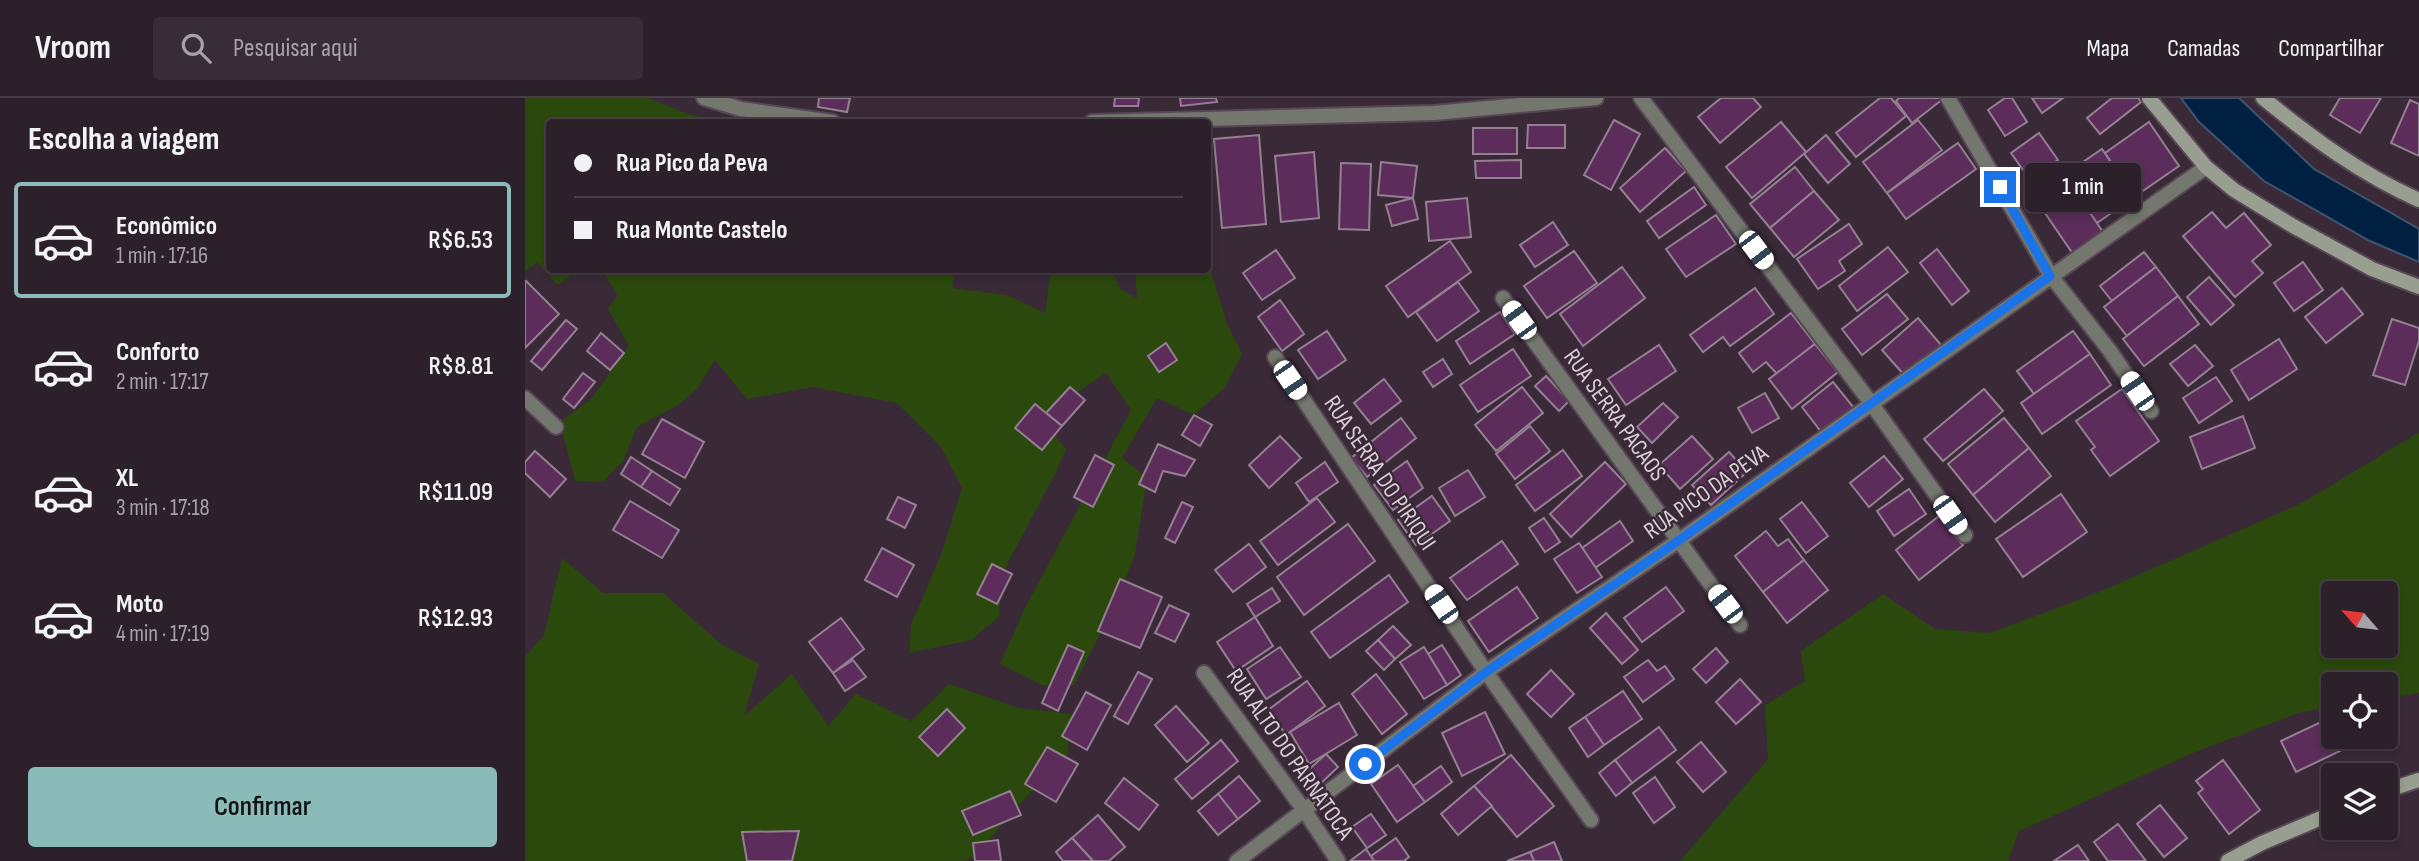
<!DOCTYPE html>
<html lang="pt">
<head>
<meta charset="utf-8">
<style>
	body { margin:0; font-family:"Sofia Sans Condensed",sans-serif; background:#382d36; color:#f1f3f6; height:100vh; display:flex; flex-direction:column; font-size:26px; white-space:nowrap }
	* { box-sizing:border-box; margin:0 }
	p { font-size:23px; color:#a6a3a8 }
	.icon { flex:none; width:38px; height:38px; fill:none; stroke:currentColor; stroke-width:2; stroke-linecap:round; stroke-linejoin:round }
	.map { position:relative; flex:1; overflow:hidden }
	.panel { display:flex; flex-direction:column; background:#2c202a; width:525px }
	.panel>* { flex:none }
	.top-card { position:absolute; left:21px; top:21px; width:665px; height:154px; border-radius:7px; box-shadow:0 4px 10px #0003,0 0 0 2px #483e47; display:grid; align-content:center; height:154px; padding:0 28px; background:#2c202a }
	.needle { width:46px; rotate:298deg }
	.controls { position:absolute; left:1796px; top:483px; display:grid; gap:14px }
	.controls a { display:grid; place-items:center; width:77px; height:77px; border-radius:7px; background:#2c202a; box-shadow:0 4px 10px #0003,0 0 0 2px #483e47; font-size:35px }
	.end { position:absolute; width:32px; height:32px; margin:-16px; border:9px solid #1a73e8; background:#fff; box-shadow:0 0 0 4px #fff }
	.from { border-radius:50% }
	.bubble { position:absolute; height:49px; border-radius:7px; background:#2c202a; box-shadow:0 4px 10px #0003,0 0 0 2px #483e47; font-size:23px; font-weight:600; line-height:49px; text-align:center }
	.car { position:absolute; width:21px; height:42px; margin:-21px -10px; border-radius:9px; box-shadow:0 0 5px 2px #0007; background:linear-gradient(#fff 24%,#345 0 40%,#fff 0 76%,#345 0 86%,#fff 0) }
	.top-card b { display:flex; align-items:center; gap:24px; height:66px; font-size:26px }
	.top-card b+b { border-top:2px solid #483e47 }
	.top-card i { width:18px; height:18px; background:#f1f3f6 }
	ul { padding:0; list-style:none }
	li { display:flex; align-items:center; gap:21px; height:116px; margin:0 14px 10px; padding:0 14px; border:4px solid transparent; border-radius:7px }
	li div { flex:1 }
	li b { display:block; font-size:26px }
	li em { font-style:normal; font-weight:600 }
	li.selected { border-color:#8bbbb9 }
	li>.icon { width:63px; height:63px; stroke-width:1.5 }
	h2 { padding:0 28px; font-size:32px; line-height:84px }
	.primary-button { display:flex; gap:14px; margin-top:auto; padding:14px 28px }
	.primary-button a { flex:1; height:80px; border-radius:7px; background:#8bbbb9; color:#111; font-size:28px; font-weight:600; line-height:80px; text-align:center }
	header { display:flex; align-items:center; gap:42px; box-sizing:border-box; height:98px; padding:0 35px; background:#2c202a; border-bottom:2px solid #483e47 }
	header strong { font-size:33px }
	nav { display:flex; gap:38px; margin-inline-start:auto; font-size:24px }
	.search { width:490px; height:63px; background:#382d36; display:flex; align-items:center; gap:18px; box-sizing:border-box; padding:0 24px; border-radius:7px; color:#a6a3a8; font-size:26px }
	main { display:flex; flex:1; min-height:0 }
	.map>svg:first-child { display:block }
	.green { fill:#2b490d; fill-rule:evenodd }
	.water { fill:#002041; stroke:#41546f; stroke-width:2 }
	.building { fill:#5c2d5a; stroke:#938091; stroke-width:2 }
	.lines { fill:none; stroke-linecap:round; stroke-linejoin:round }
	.minor-casing { stroke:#574855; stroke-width:18 }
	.secondary-casing { stroke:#574855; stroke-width:18 }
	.minor { stroke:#73776d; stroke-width:14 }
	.secondary { stroke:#999f90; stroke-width:14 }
	.route { stroke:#1a73e8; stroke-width:9 }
	.labels { text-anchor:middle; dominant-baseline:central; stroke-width:5; stroke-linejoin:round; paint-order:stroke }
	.street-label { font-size:24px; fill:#dacfd9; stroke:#3a2a38 }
</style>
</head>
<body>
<header>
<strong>Vroom</strong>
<div class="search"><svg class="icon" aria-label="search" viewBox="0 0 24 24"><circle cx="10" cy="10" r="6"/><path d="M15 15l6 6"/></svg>Pesquisar aqui</div>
<nav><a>Mapa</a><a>Camadas</a><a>Compartilhar</a></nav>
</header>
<main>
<section class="panel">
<h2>Escolha a viagem</h2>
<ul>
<li class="selected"><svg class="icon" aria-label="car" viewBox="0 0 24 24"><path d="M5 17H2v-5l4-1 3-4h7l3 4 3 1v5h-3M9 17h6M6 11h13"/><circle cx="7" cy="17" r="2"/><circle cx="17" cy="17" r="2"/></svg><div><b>Econômico</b><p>1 min · 17:16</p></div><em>R$6.53</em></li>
<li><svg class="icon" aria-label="car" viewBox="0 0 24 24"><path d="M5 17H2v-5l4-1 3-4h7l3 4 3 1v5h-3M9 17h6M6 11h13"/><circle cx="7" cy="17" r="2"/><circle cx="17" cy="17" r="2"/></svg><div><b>Conforto</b><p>2 min · 17:17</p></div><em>R$8.81</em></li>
<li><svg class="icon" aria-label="car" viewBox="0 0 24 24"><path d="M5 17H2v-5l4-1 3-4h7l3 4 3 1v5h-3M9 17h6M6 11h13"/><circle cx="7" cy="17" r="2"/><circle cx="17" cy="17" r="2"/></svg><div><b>XL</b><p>3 min · 17:18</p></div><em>R$11.09</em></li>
<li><svg class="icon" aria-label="car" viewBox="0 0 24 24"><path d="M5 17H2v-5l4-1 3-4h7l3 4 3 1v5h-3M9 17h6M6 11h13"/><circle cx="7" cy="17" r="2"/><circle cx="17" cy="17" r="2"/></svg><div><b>Moto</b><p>4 min · 17:19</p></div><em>R$12.93</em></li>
</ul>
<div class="primary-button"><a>Confirmar</a></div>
</section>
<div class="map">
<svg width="1894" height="763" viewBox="0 0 1894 763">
	<rect width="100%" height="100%" fill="#3a2a38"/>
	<g class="green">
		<path d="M0,0H123L163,16L200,24H24V172H55L33,187L12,164L0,174Z"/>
		<path d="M683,168L685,171L702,226L717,256L700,289L669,317L632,300L597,360L622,380L610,456L591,505L549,587H517L475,566L499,512L606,312L581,275L548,297L519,325L541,351L530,376L478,474L474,519L446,542L384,555L386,527L416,457L437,390L416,349L372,305L288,289L222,301L190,262L172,291L153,307L112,329L98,363L78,384L50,383L35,324L66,301L104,248L83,211L92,197L77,172H429L427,190L482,197L520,215L526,172H587L595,191L612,200L610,172H682Z"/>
		<path d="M1891,336H1894V595L1860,601V586H1808V609L1776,614L1670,654L1494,733L1483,763H1155L1243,661L1240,607L1280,583L1276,553L1358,496L1410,531L1465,535L1574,494L1777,405ZM1860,495V548H1808V495Z"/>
		<path d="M37,460L78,495H138L196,546L234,566L219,618L267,576L303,628L331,596L386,623L424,586L494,610L547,616L542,657L489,712L452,757L439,763H0V559L19,537Z"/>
	</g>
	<path class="water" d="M1656,0H1714L1789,71L1894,131V164L1845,143L1739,83L1674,24Z"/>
	<g class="building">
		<path d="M294,0H325L322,14L293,9Z"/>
		<path d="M590,0H614L613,8H589Z"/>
		<path d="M655,0H691L692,4L656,8Z"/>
		<path d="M1196,0H1228L1236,9L1195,45L1173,19Z"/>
		<path d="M1355,0H1366L1381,18L1331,59L1311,35Z"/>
		<path d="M1374,0H1417L1418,1L1387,25L1371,3Z"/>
		<path d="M1480,0H1487L1502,24L1480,38L1463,12Z"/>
		<path d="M1507,0H1538L1517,15Z"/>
		<path d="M1587,0H1613L1616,4L1575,36L1562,20Z"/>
		<path d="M1815,0H1856L1835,35L1805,17Z"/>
		<path d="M1885,2L1894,6V58L1866,45Z"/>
		<path d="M1089,22L1115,36L1086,92L1059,77Z"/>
		<path d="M1393,22L1417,52L1362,95L1338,64Z"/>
		<path d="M1256,24L1281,54L1227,100L1201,69Z"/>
		<path d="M1624,24L1654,68L1609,99L1580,55Z"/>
		<path d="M1003,27H1040V50H1002Z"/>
		<rect x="948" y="30" width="44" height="26"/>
		<path d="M1514,35L1533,62L1515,74L1520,81L1510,89L1486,55Z"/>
		<path d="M734,37L741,126L697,130L689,41Z"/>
		<path d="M1301,37L1325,66L1303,85L1279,56Z"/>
		<path d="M1433,45L1451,71L1381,121L1362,95Z"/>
		<path d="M1140,50L1161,73L1115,114L1095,90Z"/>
		<path d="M1577,51L1609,99L1572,125L1539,77Z"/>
		<path d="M789,54L794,120L756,124L750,58Z"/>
		<path d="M996,62V80H951L950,63Z"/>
		<path d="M856,64L892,68L888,100L853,97Z"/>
		<path d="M816,65L846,66L844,132L814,131Z"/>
		<path d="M1270,69L1289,93L1245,130L1225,106Z"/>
		<path d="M1539,77L1578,134L1548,156L1509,99Z"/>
		<path d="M1169,89L1181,107L1134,140L1122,123Z"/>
		<path d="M1289,93L1314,122L1269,159L1245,130Z"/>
		<path d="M888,100L893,121L867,128L861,107Z"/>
		<path d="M942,100L946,139L904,143L901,104Z"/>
		<path d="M1687,114L1701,130L1719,115L1746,147L1727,163L1738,175L1710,199L1658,138Z"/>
		<path d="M1191,117L1211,146L1161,179L1141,151Z"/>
		<path d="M1028,124L1043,147L1010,169L995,147Z"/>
		<path d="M1324,126L1337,146L1314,163L1320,173L1293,191L1272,161Z"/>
		<path d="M925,143L946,174L883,219L861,188Z"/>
		<path d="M1363,149L1383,174L1332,213L1314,188Z"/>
		<path d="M1412,151L1444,193L1427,207L1395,165Z"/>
		<path d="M751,152L770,180L737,202L718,175Z"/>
		<path d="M1049,153L1072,185L1022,220L999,188Z"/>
		<path d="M1619,154L1631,169L1587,203L1575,188Z"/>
		<path d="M1778,164L1798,192L1769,213L1749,185Z"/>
		<path d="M1097,169L1120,200L1058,248L1035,216Z"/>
		<path d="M1631,169L1653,198L1602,238L1579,209Z"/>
		<path d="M1684,179L1709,207L1686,227L1662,199Z"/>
		<path d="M1,183L34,216L0,250V184Z"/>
		<path d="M933,184L954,213L912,243L891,214Z"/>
		<path d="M1230,190L1249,216L1205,248L1198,239L1178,254L1165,237Z"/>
		<path d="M1817,190L1838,216L1801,245L1780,219Z"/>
		<path d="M1362,196L1383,221L1337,257L1317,231Z"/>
		<path d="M1653,198L1674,226L1619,268L1598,241Z"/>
		<path d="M755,202L779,236L757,253L733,219Z"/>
		<path d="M975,214L990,236L945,266L931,243Z"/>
		<path d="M1266,215L1290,246L1252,276L1241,264L1228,274L1214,255Z"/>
		<path d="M1393,220L1416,247L1380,278L1357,252Z"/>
		<path d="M1867,221L1894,230V243L1880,287L1848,277Z"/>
		<path d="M41,222L52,231L17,272L6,263Z"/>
		<path d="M802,233L821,262L793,281L773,252Z"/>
		<path d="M1548,233L1565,256L1509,296L1492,273Z"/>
		<path d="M76,235L99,255L85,272L62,253Z"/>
		<path d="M1754,241L1772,271L1724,302L1706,272Z"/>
		<path d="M641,245L652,262L634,274L623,258Z"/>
		<path d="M1290,246L1313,274L1267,311L1244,281Z"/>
		<path d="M1134,247L1151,273L1101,307L1083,281Z"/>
		<path d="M1670,247L1688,268L1663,288L1645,266Z"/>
		<path d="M988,251L1006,278L953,314L935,287Z"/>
		<path d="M1565,256L1586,287L1517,336L1496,305Z"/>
		<path d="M918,261L927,276L908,289L898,274Z"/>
		<path d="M58,275L70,284L49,310L38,301Z"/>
		<path d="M1021,278L1044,303L1034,313L1010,288Z"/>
		<path d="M1691,279L1707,303L1674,325L1658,300Z"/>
		<path d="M859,281L876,303L846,326L829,305Z"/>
		<path d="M1308,284L1329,310L1297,335L1277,309Z"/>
		<path d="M545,289L560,302L537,328L521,315Z"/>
		<path d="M997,289L1018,315L971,353L950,327Z"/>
		<path d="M1459,291L1478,313L1418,363L1399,341Z"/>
		<path d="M1597,291L1634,343L1585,378L1566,352L1570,349L1551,323Z"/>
		<path d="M1240,295L1254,320L1227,335L1213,310Z"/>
		<path d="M1138,305L1153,319L1127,345L1112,329Z"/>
		<path d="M510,306L537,328L517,352L490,330Z"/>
		<path d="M669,317L687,327L675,348L657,337Z"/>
		<path d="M1718,318L1730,350L1677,371L1665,339Z"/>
		<path d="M876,320L891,340L842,379L826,360Z"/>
		<path d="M1479,320L1504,350L1448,397L1423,366Z"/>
		<path d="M137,321L179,344L160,380L117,356Z"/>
		<path d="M1005,328L1025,353L990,381L971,356Z"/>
		<path d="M755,338L776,360L744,390L724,367Z"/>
		<path d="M1167,338L1188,361L1155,391L1134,367Z"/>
		<path d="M633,346L670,362L660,378L638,373L630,394L614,386Z"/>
		<path d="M1504,350L1526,378L1470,424L1448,397Z"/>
		<path d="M1038,352L1057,378L1010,413L991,387Z"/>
		<path d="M10,353L41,381L25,399L0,375V364Z"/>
		<path d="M1204,354L1222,374L1186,407L1167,387Z"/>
		<path d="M570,357L589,367L568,409L549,399Z"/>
		<path d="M1359,358L1378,381L1344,409L1325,385Z"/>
		<path d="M106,359L127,373L116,389L96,376Z"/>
		<path d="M882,363L898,390L868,412L849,387Z"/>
		<path d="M800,364L813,384L784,404L771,385Z"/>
		<path d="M1080,364L1101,386L1046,439L1025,416Z"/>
		<path d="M943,372L960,399L930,418L914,390Z"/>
		<path d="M127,373L155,391L145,407L116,389Z"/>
		<path d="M1384,391L1401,416L1369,438L1352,413Z"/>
		<path d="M1536,396L1562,434L1498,479L1471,441Z"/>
		<path d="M907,398L925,423L891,447L873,422Z"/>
		<path d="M373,399L391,407L380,430L362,421Z"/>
		<path d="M792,400L810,424L753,467L735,443Z"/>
		<path d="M105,403L154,432L137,460L88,432Z"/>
		<path d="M657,404L668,409L650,445L640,440Z"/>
		<path d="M1277,404L1303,438L1281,455L1255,421Z"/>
		<path d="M1414,418L1438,447L1394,482L1371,452Z"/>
		<path d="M1019,420L1035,444L1020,454L1004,430Z"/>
		<path d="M1095,423L1108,443L1070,470L1057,450Z"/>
		<path d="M823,426L850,463L779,517L752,479Z"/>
		<path d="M1241,433L1253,448L1263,441L1279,462L1238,494L1210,458Z"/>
		<path d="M977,443L993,466L942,502L925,480Z"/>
		<path d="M1054,445L1077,479L1052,495L1029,461Z"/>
		<path d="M724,446L741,469L708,494L690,472Z"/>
		<path d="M357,450L389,467L372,499L340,482Z"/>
		<path d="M1279,462L1303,492L1262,525L1238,494Z"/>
		<path d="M467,466L487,476L472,506L452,496Z"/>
		<path d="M864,477L883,504L805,560L786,534Z"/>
		<path d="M595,481L637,499L615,550L573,533Z"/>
		<path d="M992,489L1013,520L964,554L943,523Z"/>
		<path d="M1141,489L1159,513L1117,544L1099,520Z"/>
		<path d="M747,490L755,503L730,519L722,506Z"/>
		<path d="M644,507L664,516L650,544L630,535Z"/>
		<path d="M1081,515L1113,552L1097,566L1065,530Z"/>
		<path d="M730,519L748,548L711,573L692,544Z"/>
		<path d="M316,520L339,551L308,575L284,544Z"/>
		<path d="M868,528L886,547L870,561L853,542Z"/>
		<path d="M853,542L870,561L859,572L841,553Z"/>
		<path d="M543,547L559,554L533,613L517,605Z"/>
		<path d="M917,547L936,577L922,587L903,556Z"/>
		<path d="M755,549L776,579L741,601L722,571Z"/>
		<path d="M899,549L922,587L899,601L875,564Z"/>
		<path d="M1191,550L1203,564L1181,585L1168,571Z"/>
		<path d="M328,562L341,579L320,593L308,575Z"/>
		<path d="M1123,562L1132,573L1140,568L1149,581L1118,604L1099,579Z"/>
		<path d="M1026,572L1049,596L1026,619L1002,596Z"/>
		<path d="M613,574L627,581L603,626L589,618Z"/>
		<path d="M851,576L882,616L857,636L827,596Z"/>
		<path d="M1215,581L1236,604L1211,626L1191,604Z"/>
		<path d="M782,583L800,608L761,637L743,612Z"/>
		<path d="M1098,593L1117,621L1079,647L1060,619Z"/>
		<path d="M561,594L586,607L562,652L537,638Z"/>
		<path d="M814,605L832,637L784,666L765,634Z"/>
		<path d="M651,608L684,645L662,664L630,627Z"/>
		<path d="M422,611L440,630L413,658L394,639Z"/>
		<path d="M960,614L980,656L937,678L917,635Z"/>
		<path d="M1060,619L1079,647L1063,659L1044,630Z"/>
		<path d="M1800,622L1815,653L1771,674L1756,643Z"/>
		<path d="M1134,629L1151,652L1107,685L1090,662Z"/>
		<path d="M696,642L713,663L667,701L650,681Z"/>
		<path d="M1176,644L1201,674L1178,694L1152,664Z"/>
		<path d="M522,649L553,666L531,704L500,686Z"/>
		<path d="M801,656L813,669L791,690L779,676Z"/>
		<path d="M986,657L1029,708L992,739L949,688Z"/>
		<path d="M1090,662L1107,685L1091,698L1074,675Z"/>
		<path d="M1698,662L1735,712L1704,736L1673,695L1678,691L1671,683Z"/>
		<path d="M873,667L900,704L872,724L846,686Z"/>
		<path d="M916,668L927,684L900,704L888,688Z"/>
		<path d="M714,678L735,703L713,721L693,696Z"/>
		<path d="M1130,679L1150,709L1129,725L1108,695Z"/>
		<path d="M599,680L633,707L614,732L580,705Z"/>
		<path d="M949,688L967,708L933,737L916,716Z"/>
		<path d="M485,693L496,717L448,737L437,713Z"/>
		<path d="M693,696L713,721L693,737L673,713Z"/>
		<path d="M1635,707L1662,740L1639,759L1612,726Z"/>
		<path d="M846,716L861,737L842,750L827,729Z"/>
		<path d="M573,717L600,749L584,763H568L547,740Z"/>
		<path d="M1593,726L1621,763H1583L1569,744Z"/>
		<path d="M274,733L267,763H222L217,734Z"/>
		<path d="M547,740L568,763H538L531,754Z"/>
		<path d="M871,740L884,759L879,763H849L846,758Z"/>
		<path d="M473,742L476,763H450L448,745Z"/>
		<path d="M1029,744L1037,763H1009L1005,754Z"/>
		<path d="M1553,747L1564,763H1529Z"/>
		<path d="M841,751L849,763H825Z"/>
		<path d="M1005,754L1009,763H982Z"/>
	</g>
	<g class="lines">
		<defs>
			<g id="minor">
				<path d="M179,0L216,11L308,24"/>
				<path d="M1116,0L1346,305L1440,437"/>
				<path d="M1423,0L1526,178L1585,253L1626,313"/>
				<path d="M567,24L909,15L1071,0"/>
				<path d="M978,200L1215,527"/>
				<path d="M750,259L961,574L1066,722"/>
				<path d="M0,300L31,329"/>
				<path d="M679,575L779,712L813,763"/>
				<path d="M712,763L961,574L1153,443L1681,69"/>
			</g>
			<g id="secondary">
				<path d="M1624,0L1681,69L1709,92L1768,128L1847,171L1894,189"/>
				<path d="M1738,0C1786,39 1837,77 1894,102"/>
				<path d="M1860,693L1894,682"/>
				<path d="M1703,763L1737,745L1808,715"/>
			</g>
		</defs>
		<use href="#minor" class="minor-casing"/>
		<use href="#secondary" class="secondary-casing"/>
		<use href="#minor" class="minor"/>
		<use href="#secondary" class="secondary"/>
	</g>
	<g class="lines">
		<path class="route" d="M840,666L961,574L1153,443L1525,178L1475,89"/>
	</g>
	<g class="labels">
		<g class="street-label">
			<text transform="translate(1090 317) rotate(54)">RUA SERRA PACAOS</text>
			<text transform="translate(855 375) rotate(56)">RUA SERRA DO PIRIQUI</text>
			<text transform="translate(1181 394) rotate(-35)">RUA PICO DA PEVA</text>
			<text transform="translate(765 656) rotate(55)">RUA ALTO DO PARNATOCA</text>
		</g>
	</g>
</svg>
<div class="controls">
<a><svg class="needle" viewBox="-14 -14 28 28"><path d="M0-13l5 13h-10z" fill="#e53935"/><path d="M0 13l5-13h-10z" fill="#a6a3a8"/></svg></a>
<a><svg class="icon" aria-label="locate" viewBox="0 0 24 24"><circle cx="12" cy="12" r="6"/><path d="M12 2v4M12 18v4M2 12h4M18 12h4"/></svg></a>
<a><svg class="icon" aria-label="layers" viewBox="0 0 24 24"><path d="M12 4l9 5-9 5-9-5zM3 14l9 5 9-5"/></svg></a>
</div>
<i class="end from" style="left:840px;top:666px"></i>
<i class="end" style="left:1475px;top:89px"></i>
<div class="bubble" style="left:1500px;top:65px;width:116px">1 min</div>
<i class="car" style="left:1231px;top:152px;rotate:143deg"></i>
<i class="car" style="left:994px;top:222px;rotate:324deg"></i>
<i class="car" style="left:765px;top:282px;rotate:146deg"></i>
<i class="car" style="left:1612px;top:293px;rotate:326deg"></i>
<i class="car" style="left:1425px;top:417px;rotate:145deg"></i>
<i class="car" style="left:916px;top:506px;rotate:326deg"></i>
<i class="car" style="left:1200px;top:506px;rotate:323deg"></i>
<div class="top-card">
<b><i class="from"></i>Rua Pico da Peva</b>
<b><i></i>Rua Monte Castelo</b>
</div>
</div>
</main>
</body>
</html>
